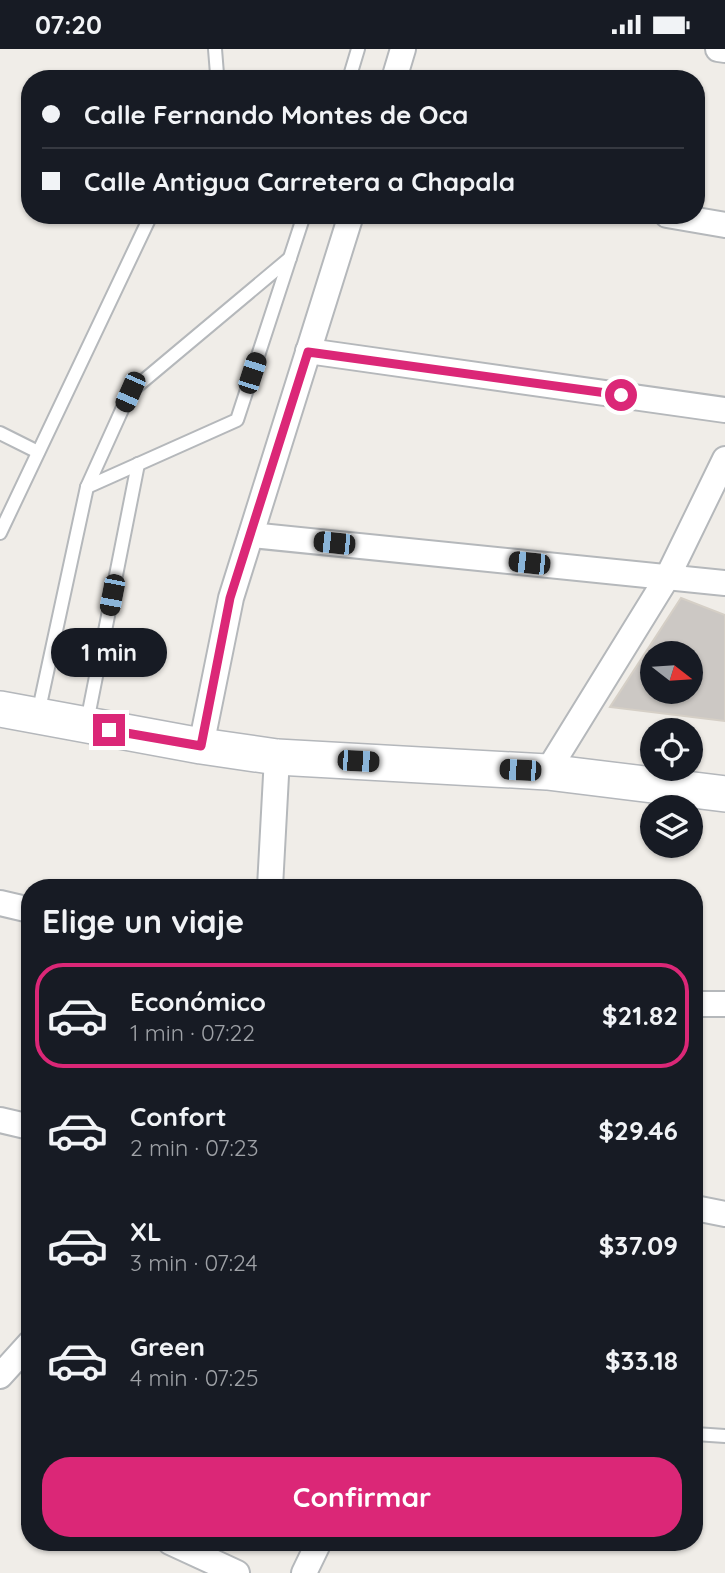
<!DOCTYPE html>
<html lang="es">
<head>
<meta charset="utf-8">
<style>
	body { margin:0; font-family:Quicksand,sans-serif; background:#242831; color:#f1f3f6; height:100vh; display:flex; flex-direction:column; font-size:26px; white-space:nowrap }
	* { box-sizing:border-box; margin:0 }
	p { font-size:23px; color:#9ea1a6 }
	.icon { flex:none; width:38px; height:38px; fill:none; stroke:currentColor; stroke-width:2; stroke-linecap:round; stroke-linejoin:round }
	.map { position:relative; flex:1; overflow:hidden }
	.drawer { position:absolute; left:21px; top:830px; width:682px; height:672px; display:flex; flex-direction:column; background:#171b24; border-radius:28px; box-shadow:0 2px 5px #0004 }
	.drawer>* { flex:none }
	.hud { position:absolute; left:21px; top:21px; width:684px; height:154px; border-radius:28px; box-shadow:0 2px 5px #0004; display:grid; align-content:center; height:154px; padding:0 21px; background:#171b24 }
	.needle { width:46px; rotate:107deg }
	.controls { position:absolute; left:640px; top:592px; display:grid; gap:14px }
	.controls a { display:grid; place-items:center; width:63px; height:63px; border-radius:50%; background:#171b24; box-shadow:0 2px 5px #0004; font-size:35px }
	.end { position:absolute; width:32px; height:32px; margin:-16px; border:9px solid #db2777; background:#fff; box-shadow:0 0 0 4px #fff }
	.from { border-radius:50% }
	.bubble { position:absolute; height:49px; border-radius:24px; background:#171b24; box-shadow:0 2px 5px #0004; font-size:23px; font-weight:700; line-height:49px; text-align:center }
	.car { position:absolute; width:21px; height:42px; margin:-21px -10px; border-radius:9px; box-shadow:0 0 5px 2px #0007; background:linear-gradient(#222 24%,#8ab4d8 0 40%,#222 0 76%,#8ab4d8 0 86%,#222 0) }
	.hud b { display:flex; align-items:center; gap:24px; height:66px; font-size:26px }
	.hud b+b { border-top:2px solid #363941 }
	.hud i { width:18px; height:18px; background:#f1f3f6 }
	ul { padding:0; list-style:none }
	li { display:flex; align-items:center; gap:21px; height:105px; margin:0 14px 10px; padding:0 7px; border:4px solid transparent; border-radius:28px }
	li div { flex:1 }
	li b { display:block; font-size:26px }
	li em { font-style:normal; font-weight:700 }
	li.active { border-color:#db2777 }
	li>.icon { width:63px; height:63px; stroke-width:1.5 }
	h2 { padding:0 21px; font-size:32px; line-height:84px }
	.button { display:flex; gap:14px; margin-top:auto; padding:14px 21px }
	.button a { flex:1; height:80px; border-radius:28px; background:#db2777; color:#fff; font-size:28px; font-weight:700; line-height:80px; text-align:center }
	.status { display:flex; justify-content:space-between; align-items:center; height:49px; padding:0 35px; background:#171b24; direction:ltr }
	.status svg { height:19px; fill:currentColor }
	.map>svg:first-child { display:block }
	.building { fill:#ccc8c4; stroke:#d5cfc6; stroke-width:2; fill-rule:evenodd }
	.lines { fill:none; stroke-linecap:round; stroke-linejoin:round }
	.lane-casing { stroke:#b5b8bb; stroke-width:16 }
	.street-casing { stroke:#b5b8bb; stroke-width:28 }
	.secondary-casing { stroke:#b4b7bb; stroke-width:38 }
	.lane { stroke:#fff; stroke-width:12 }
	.street { stroke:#fff; stroke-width:24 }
	.secondary { stroke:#fff; stroke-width:35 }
	.route { stroke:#db2777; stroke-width:9 }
</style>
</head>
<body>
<div class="status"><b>07:20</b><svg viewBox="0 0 49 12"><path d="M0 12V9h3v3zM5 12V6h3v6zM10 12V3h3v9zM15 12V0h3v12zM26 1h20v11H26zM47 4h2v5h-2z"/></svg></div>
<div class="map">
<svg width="725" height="1524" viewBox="0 0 725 1524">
	<rect width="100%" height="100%" fill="#f0ede8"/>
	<path class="building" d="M681,549L725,566V672L610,658ZM653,604H691V642H653Z"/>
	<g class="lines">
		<defs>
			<g id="lane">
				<path d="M215,0L217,25L215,30"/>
				<path d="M349,30L358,0"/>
				<path d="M0,384L38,403"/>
				<path d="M87,438L237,371L304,166"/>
				<path d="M0,484L151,166"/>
				<path d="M38,665L87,438L130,343L290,209"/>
				<path d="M87,673L138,415"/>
				<path d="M695,1385L725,1387"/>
			</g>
			<g id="street">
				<path d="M718,0L725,1"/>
				<path d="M394,30L403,0"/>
				<path d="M667,166L725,176"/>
				<path d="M308,302L725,361"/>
				<path d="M251,486L725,534"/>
				<path d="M201,697L231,549L351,166"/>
				<path d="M547,723L668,527L725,410"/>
				<path d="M270,838L277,708"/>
				<path d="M0,854L30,861"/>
				<path d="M695,955H725"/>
				<path d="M0,1071L30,1078"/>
				<path d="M695,1159L725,1165"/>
				<path d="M0,1327L30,1294"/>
				<path d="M170,1493L237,1524"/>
				<path d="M304,1524L319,1493"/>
			</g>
			<path id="secondary" d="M0,660L201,697L277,708L547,723L725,745"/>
		</defs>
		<use href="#lane" class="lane-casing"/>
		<use href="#street" class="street-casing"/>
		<use href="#secondary" class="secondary-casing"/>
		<use href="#lane" class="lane"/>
		<use href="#street" class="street"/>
		<use href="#secondary" class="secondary"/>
	</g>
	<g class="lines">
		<path class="route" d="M109,681L201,697L230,549L308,303L621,346"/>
	</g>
</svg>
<div class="controls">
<a><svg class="needle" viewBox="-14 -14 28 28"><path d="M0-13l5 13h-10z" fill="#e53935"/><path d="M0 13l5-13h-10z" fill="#9ea1a6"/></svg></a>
<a><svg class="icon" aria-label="locate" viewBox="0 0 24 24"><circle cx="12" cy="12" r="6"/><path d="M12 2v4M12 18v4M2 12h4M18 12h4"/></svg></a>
<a><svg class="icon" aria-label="layers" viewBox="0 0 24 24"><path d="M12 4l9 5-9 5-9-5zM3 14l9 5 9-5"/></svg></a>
</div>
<i class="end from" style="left:621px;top:346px"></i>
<i class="end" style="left:109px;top:681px"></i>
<div class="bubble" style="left:51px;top:579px;width:116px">1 min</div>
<i class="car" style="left:252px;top:324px;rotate:18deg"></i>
<i class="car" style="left:130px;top:343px;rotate:204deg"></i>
<i class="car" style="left:334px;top:494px;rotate:276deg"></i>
<i class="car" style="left:529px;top:514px;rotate:276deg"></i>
<i class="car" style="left:112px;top:546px;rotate:191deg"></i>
<i class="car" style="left:358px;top:712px;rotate:93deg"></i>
<i class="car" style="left:520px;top:721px;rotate:273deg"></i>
<div class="hud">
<b><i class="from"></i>Calle Fernando Montes de Oca</b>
<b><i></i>Calle Antigua Carretera a Chapala</b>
</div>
<section class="drawer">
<h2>Elige un viaje</h2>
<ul>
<li class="active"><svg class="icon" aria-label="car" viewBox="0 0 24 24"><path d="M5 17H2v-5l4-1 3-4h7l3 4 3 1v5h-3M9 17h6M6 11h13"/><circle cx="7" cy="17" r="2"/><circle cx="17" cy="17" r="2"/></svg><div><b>Económico</b><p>1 min · 07:22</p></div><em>$21.82</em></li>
<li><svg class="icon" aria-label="car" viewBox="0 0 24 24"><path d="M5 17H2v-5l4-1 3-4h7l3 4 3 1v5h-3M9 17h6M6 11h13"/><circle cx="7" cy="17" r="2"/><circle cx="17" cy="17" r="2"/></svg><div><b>Confort</b><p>2 min · 07:23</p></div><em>$29.46</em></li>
<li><svg class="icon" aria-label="car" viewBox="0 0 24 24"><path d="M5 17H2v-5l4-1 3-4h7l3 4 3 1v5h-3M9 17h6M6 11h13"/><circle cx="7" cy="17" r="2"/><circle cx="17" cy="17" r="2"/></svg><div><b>XL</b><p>3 min · 07:24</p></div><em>$37.09</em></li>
<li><svg class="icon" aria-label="car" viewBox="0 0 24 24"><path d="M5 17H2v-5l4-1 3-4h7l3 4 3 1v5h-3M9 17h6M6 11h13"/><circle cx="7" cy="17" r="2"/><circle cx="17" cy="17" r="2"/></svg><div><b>Green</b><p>4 min · 07:25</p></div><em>$33.18</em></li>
</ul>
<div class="button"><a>Confirmar</a></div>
</section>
</div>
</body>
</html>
